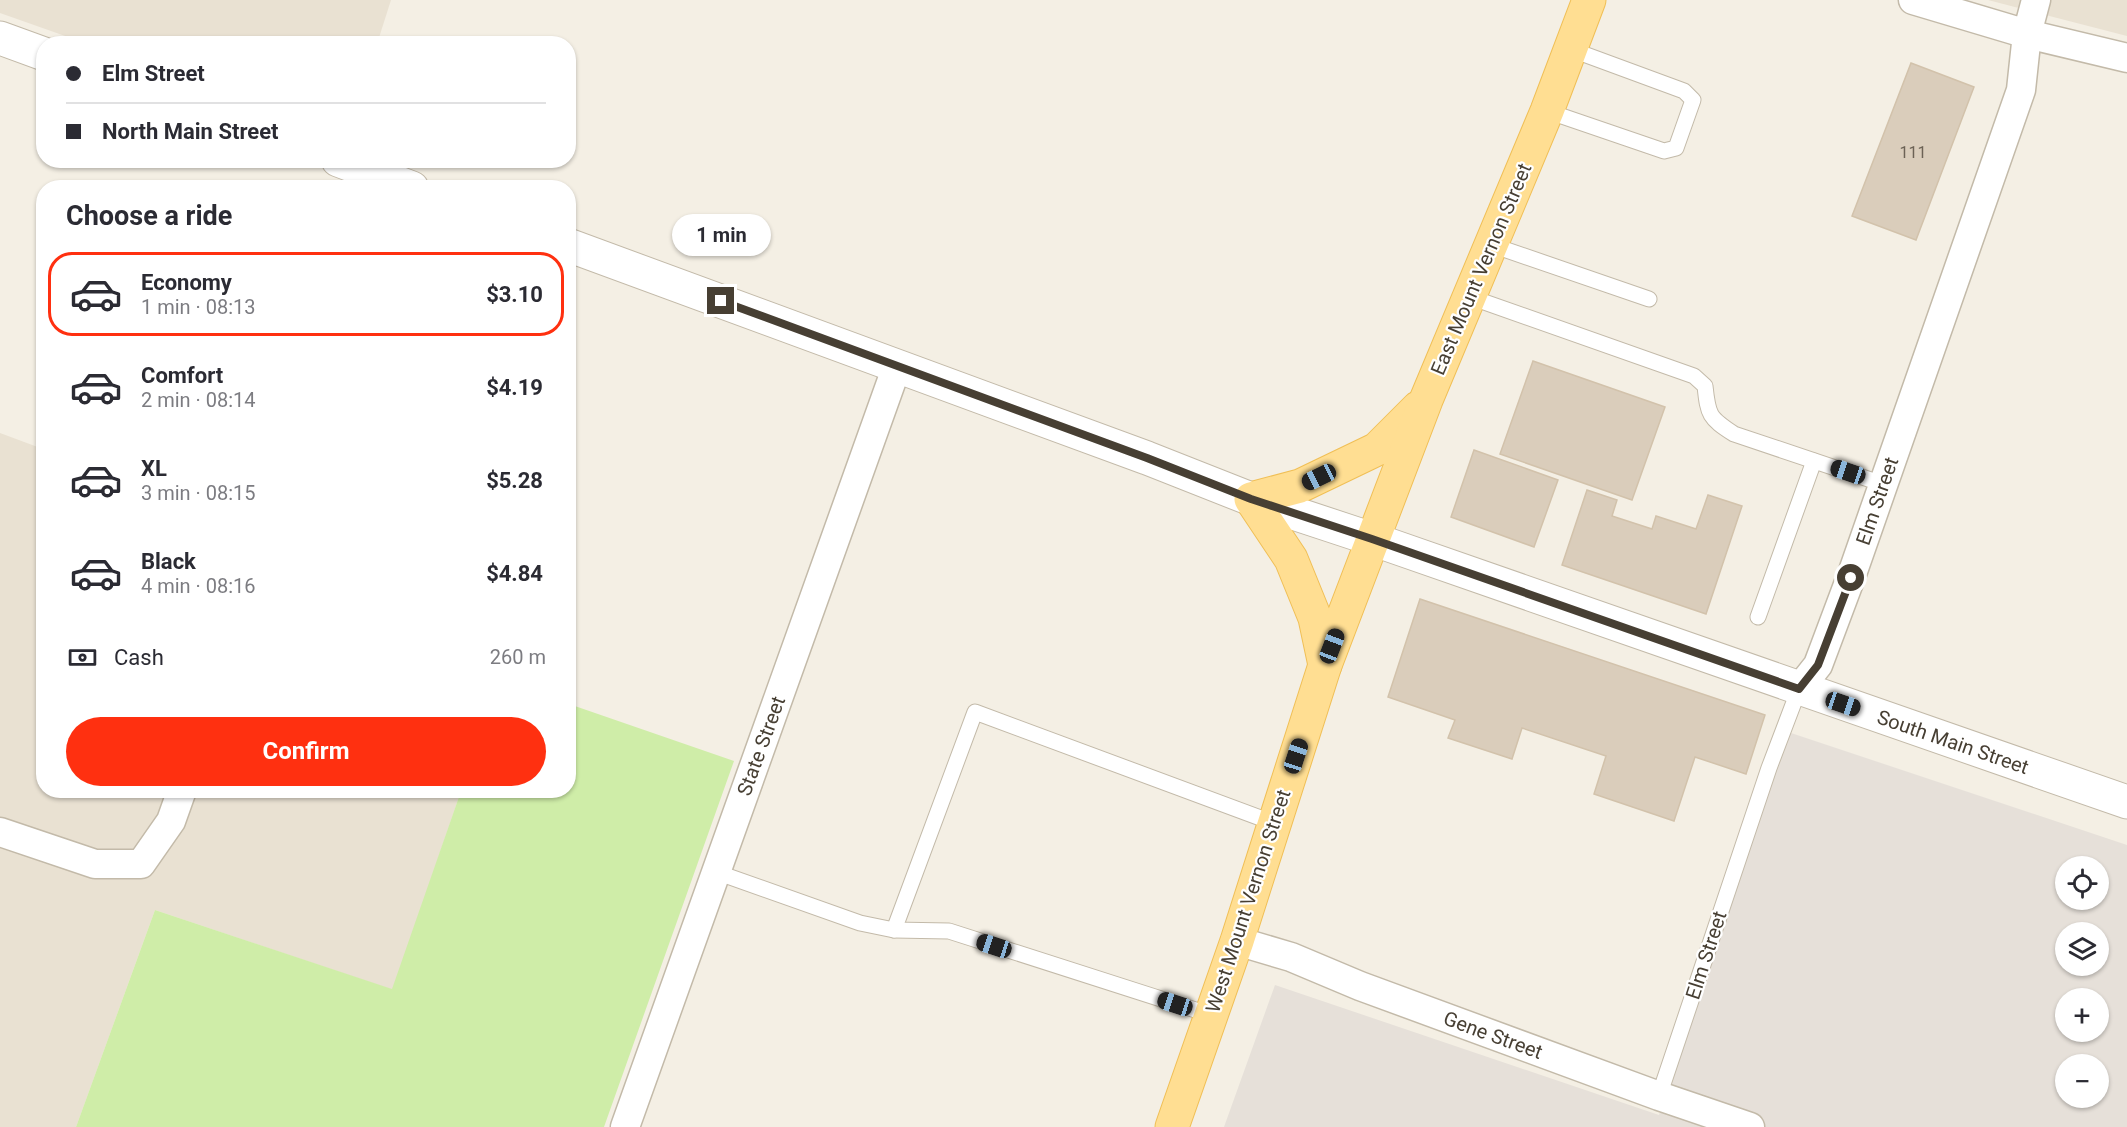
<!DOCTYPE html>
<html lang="en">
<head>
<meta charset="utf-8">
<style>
	body { margin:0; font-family:Roboto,sans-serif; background:#f2f2f3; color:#2b2b33; height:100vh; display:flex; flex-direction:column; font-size:22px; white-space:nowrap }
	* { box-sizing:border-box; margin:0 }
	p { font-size:20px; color:#7c7c81 }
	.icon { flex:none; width:33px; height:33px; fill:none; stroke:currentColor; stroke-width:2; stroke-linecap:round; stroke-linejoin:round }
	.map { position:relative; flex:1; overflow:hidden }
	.drawer { position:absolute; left:36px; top:180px; width:540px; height:618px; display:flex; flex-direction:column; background:#fff; border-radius:24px; box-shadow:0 2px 4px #0004 }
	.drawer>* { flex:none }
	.hud { position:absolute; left:36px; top:36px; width:540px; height:132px; border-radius:24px; box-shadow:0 2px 4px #0004; display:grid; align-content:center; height:132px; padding:0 30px; background:#fff }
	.fabs { position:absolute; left:2055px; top:856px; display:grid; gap:12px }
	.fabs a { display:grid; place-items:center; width:54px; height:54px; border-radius:50%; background:#fff; box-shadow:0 2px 4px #0004; font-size:30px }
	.end { position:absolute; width:27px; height:27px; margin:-14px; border:8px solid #473f33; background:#fff; box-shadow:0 0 0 3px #fff }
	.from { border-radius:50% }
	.bubble { position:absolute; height:42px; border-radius:21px; background:#fff; box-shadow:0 2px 4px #0004; font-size:20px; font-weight:700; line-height:42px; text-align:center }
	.car { position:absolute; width:18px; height:36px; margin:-18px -9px; border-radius:8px; box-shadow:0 0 4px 2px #0007; background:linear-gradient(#222 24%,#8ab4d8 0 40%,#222 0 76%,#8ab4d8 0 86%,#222 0) }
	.hud b { display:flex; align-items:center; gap:21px; height:57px; font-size:22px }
	.hud b+b { border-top:2px solid #e1e1e2 }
	.hud i { width:15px; height:15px; background:#2b2b33 }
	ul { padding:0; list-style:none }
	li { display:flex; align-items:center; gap:18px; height:84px; margin:0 12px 9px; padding:0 18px; border:3px solid transparent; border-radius:24px }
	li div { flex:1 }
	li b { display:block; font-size:22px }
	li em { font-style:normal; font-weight:700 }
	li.active { border-color:#ff3010 }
	li>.icon { width:54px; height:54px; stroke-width:1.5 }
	h2 { padding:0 30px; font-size:27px; line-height:72px }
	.pay { display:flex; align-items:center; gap:15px; height:66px; padding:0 30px; font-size:22px }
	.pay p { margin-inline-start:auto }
	.action { display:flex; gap:12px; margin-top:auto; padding:12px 30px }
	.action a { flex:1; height:69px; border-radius:36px; background:#ff3010; color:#fff; font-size:24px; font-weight:700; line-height:69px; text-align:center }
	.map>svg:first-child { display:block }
	.residential { fill:#e9e1d2 }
	.industrial { fill:#e6e0d9; fill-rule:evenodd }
	.green { fill:#cfeda8 }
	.building { fill:#dacdbb; stroke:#d2c2ab; stroke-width:1.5 }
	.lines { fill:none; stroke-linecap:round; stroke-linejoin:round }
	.service-casing { stroke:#c3baa9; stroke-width:17 }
	.minor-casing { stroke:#c3baa9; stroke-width:31 }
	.tertiary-casing { stroke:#c3baa9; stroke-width:35 }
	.primary-casing { stroke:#f0bf56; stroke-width:35 }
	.service { stroke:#fff; stroke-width:15 }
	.minor { stroke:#fff; stroke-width:28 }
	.tertiary { stroke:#fff; stroke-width:33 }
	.primary { stroke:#ffde92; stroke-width:33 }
	.route { stroke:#473f33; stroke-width:8 }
	.labels { text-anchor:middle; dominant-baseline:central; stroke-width:4.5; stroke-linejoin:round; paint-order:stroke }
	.number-label { font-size:16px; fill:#6c6255 }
	.street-label { font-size:20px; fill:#473f33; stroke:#fff }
</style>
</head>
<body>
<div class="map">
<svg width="2127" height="1127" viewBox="0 0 2127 1127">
	<rect width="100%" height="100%" fill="#f4efe4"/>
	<g class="residential">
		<path d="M0,0H391L377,44L85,43L0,13Z"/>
		<path d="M1988,0H2127V36Z"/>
		<path d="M0,433L43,449L44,790L461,791L393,990L155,910L76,1127H0Z"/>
	</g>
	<path class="industrial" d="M1788,732L2127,845V1127H1224L1275,985L1659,1115ZM2066,867H2098V900H2066ZM2066,933H2098V966H2066ZM2066,999H2098V1032H2066ZM2066,1065H2098V1098H2066Z"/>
	<path class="green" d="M569,704L734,761L604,1127H76L155,910L392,989L461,791L568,790Z"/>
	<g class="building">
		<path d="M1911,63L1974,87L1916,240L1852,216Z"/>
		<path d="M1533,361L1665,407L1632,500L1500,454Z"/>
		<path d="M1474,450L1558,480L1534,547L1451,517Z"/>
		<path d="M1587,490L1617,500L1612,516L1652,529L1656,516L1696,529L1708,495L1742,506L1706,614L1562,565Z"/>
		<path d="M1420,599L1765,715L1746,774L1695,757L1674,821L1594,794L1606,756L1522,728L1512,759L1448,738L1455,720L1388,697Z"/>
	</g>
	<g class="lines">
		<defs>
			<g id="service">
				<path d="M1547,111L1664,151L1676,148L1693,100L1684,91L1570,49"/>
				<path d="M1492,245L1649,299"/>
				<path d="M1470,297L1694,376L1705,386C1708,415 1709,418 1734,434L1883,484"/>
				<path d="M1758,617L1814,461"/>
				<path d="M716,872L860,923L894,930L949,931L1211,1015"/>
				<path d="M894,930L975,712L1274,823"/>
				<path d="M1659,1096L1769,768L1799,689"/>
			</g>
			<g id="minor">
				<path d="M1913,0L2027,34L2127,58"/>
				<path d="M1799,689L1818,665L1851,577L2021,90L2027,34L2036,0"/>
				<path d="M0,832L95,864H141L171,821L182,790"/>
				<path d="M1237,941L1291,957L1360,986L1659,1096L1750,1127"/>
				<path d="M625,1127L897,366"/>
			</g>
			<g id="tertiary">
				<path d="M0,38L44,54"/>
				<path d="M338,160L412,188"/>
				<path d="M568,245L1147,458L1251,499L1372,539L2127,802"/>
			</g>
			<g id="primary">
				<path d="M1325,665L1315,618L1291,559L1251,499L1300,486L1377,449L1418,408"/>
				<path d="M1172,1127L1237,941L1325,665L1426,400L1547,111L1589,0"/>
			</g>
		</defs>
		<use href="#service" class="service-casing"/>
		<use href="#minor" class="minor-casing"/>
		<use href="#tertiary" class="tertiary-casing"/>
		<use href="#primary" class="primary-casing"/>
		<use href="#service" class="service"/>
		<use href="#minor" class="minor"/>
		<use href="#tertiary" class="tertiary"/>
		<use href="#primary" class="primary"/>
	</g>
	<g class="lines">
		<path class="route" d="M721,301L1147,458L1251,499L1372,539L1799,689L1818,665L1851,578"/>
	</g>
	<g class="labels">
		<g class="number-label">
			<text x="1913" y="152">111</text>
		</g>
		<g class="street-label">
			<text transform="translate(1481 269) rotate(-67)">East Mount Vernon Street</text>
			<text transform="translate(1877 501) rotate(-71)">Elm Street</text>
			<text transform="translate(1953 742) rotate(19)">South Main Street</text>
			<text transform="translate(761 746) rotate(-70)">State Street</text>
			<text transform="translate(1248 901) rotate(-72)">West Mount Vernon Street</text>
			<text transform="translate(1706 955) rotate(-72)">Elm Street</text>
			<text transform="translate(1493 1035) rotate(20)">Gene Street</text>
		</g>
	</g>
</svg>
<div class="fabs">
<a><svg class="icon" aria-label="locate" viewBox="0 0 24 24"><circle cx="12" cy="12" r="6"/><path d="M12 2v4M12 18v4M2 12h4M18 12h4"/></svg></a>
<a><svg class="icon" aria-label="layers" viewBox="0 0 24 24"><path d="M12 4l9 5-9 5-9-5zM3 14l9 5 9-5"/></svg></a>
<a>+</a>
<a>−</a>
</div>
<i class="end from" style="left:1851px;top:578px"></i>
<i class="end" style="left:721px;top:301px"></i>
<div class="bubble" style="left:672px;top:214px;width:99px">1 min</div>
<i class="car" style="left:1848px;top:472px;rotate:289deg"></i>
<i class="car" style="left:1319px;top:477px;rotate:244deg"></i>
<i class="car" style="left:1332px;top:646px;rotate:21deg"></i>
<i class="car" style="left:1843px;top:704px;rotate:109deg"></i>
<i class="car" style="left:1296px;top:756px;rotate:18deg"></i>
<i class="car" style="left:994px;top:946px;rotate:288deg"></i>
<i class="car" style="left:1175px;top:1004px;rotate:288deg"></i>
<div class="hud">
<b><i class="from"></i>Elm Street</b>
<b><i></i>North Main Street</b>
</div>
<section class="drawer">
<h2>Choose a ride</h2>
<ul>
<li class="active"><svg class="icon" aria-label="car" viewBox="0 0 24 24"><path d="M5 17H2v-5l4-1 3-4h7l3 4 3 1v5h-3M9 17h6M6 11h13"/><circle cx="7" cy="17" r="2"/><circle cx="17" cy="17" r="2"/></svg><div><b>Economy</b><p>1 min · 08:13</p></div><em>$3.10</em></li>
<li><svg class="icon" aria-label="car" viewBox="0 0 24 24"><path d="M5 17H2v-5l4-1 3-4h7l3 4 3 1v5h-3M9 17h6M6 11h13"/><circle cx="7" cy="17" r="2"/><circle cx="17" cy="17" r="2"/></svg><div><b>Comfort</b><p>2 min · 08:14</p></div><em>$4.19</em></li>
<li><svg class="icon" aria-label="car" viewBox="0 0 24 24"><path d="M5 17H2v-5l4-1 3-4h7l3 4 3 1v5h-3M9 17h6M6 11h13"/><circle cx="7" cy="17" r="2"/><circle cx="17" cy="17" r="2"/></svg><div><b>XL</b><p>3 min · 08:15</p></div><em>$5.28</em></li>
<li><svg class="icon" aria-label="car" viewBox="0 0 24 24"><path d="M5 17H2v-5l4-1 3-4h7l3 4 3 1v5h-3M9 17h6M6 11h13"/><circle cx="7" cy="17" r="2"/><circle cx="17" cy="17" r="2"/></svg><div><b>Black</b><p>4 min · 08:16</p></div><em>$4.84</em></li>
</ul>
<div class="pay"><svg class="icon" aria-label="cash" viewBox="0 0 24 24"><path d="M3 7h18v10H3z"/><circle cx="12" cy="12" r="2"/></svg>Cash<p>260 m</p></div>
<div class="action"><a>Confirm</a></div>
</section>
</div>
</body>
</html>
